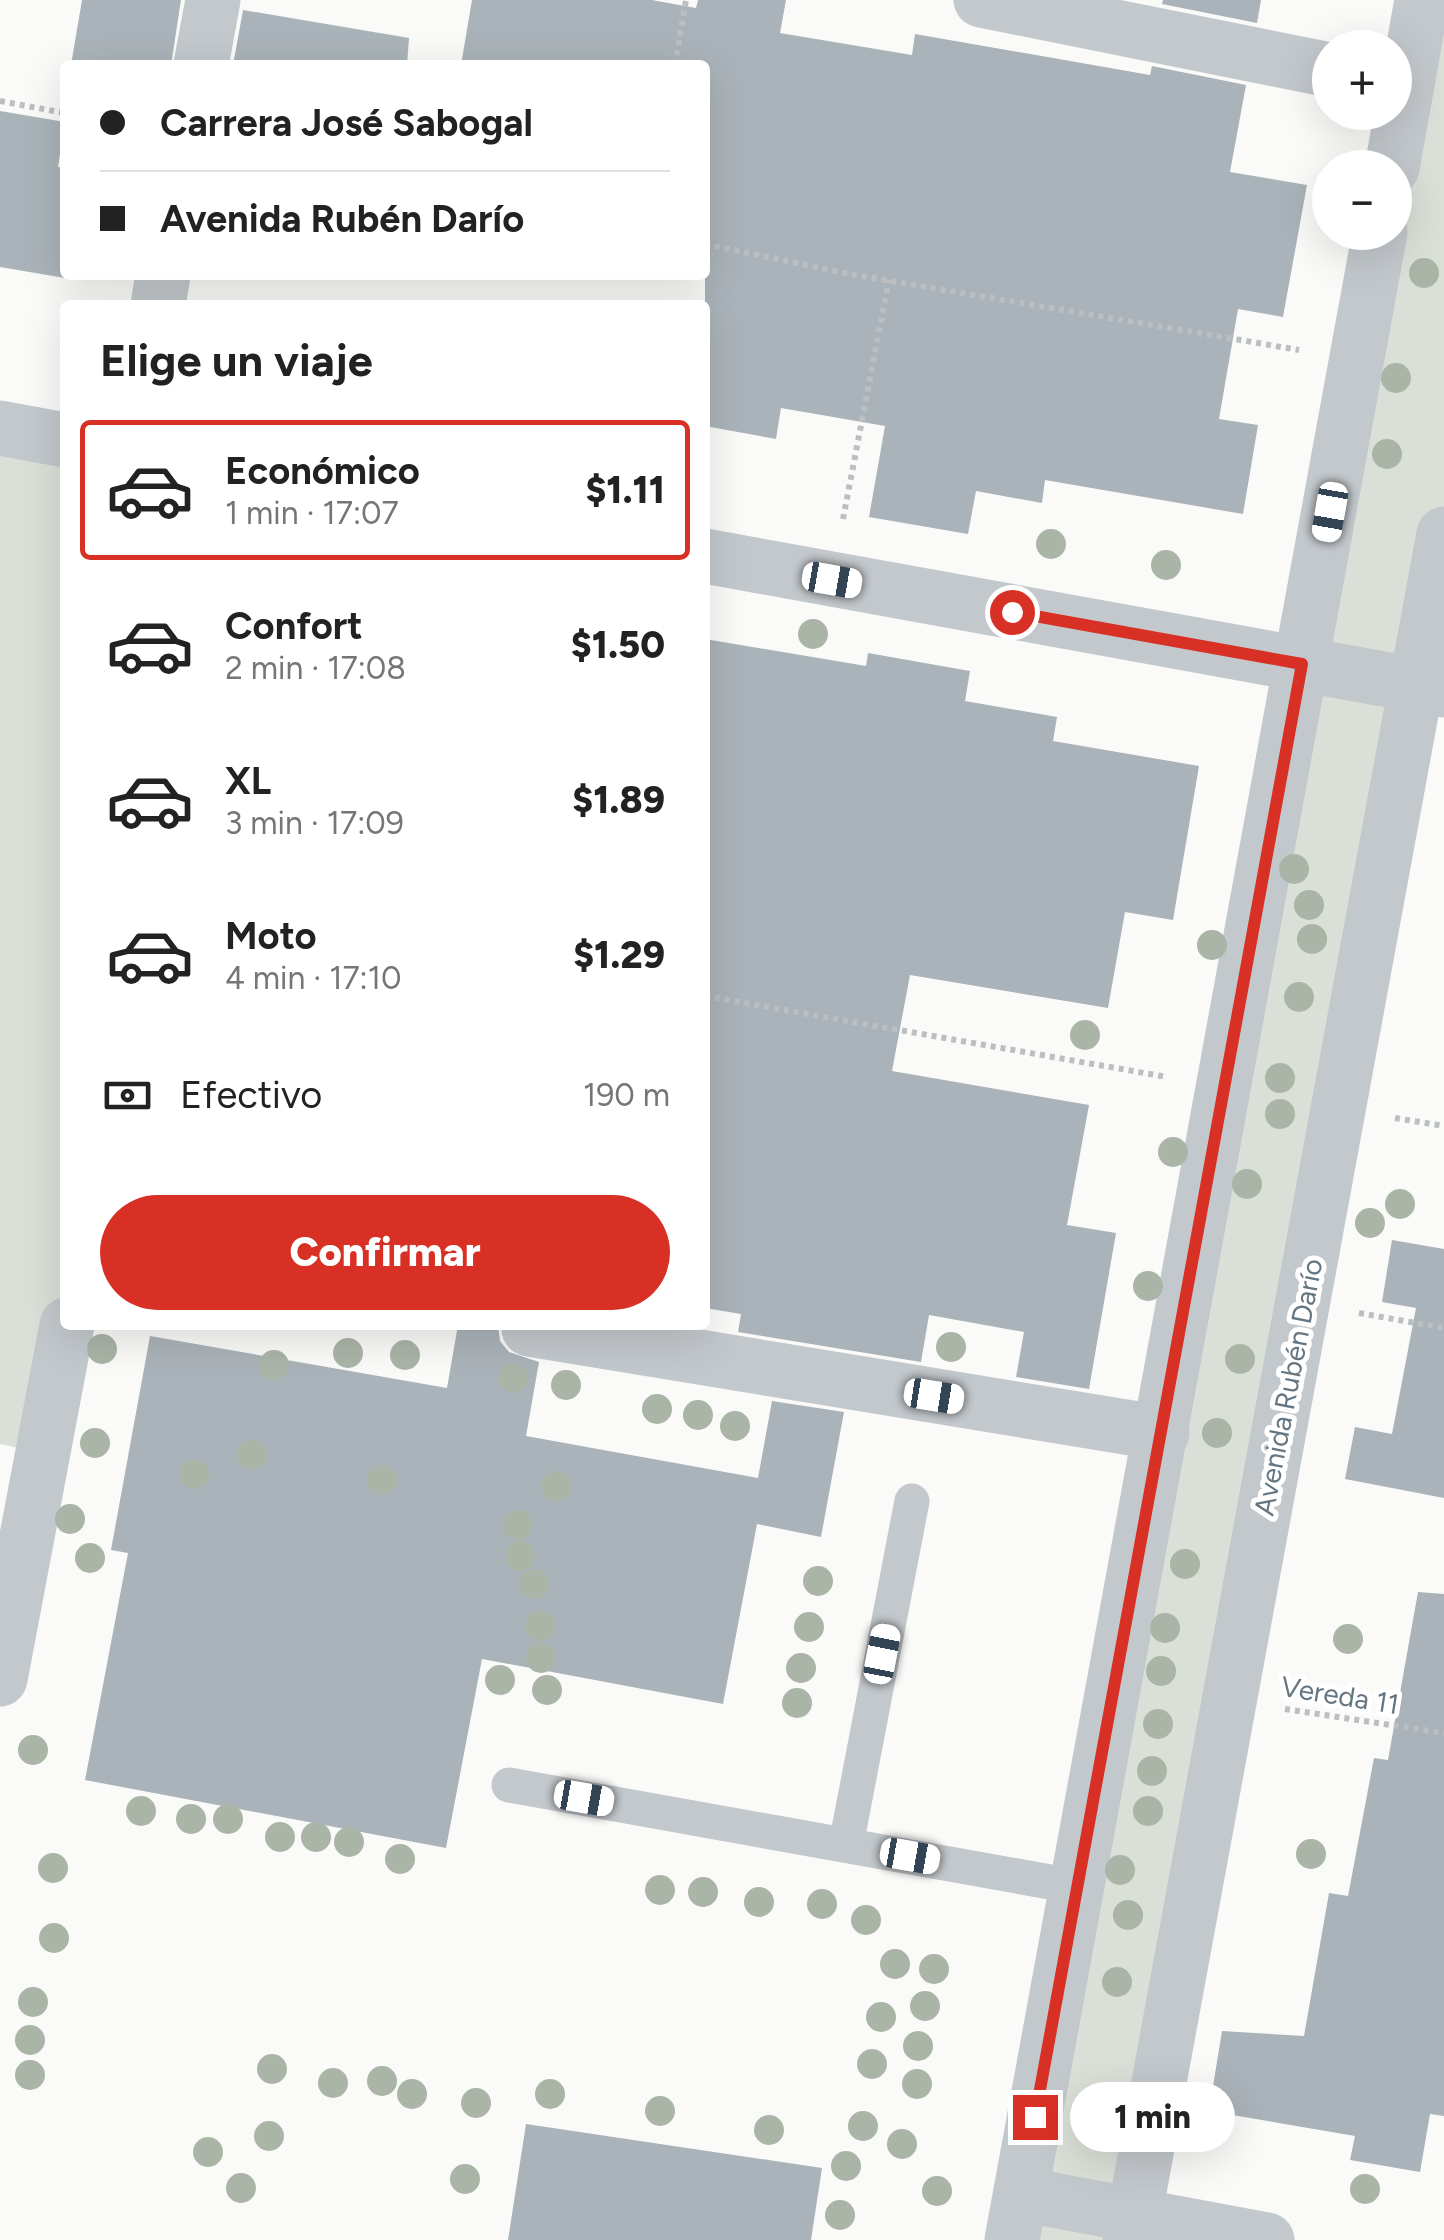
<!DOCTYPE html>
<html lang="es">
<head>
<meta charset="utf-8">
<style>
	body { margin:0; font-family:Figtree,sans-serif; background:#f2f2f2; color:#222; height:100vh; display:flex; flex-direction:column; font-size:38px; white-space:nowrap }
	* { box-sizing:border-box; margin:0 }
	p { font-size:32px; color:#767676 }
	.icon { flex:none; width:55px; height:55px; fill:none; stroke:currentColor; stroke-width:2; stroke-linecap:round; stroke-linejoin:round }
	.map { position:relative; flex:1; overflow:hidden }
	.drawer { position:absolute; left:60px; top:300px; width:650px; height:1030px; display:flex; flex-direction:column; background:#fff; border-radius:10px; box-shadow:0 10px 40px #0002 }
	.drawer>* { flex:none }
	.banner { position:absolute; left:60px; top:60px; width:650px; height:220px; border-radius:10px; box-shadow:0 10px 40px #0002; display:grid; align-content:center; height:220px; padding:0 40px; background:#fff }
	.fabs { position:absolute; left:1312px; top:30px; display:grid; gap:20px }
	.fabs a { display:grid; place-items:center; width:100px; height:100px; border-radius:50%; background:#fff; box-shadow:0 10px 40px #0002; font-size:50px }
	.end { position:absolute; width:45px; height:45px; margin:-22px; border:12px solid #d93025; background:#fff; box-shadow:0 0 0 5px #fff }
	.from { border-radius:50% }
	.bubble { position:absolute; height:70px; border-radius:35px; background:#fff; box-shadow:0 10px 40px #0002; font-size:32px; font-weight:800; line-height:70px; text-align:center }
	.car { position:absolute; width:30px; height:60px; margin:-30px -15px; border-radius:12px; box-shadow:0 0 8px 2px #0007; background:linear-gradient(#fff 24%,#345 0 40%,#fff 0 76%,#345 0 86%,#fff 0) }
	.banner b { display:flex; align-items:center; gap:35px; height:95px; font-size:38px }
	.banner b+b { border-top:2px solid #e0e0e0 }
	.banner i { width:25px; height:25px; background:#222 }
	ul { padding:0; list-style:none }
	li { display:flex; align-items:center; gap:30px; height:140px; margin:0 20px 15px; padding:0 20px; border:5px solid transparent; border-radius:10px }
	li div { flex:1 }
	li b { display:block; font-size:38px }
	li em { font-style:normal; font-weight:800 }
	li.selected { border-color:#d93025 }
	li>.icon { width:90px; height:90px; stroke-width:1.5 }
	h2 { padding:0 40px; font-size:45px; line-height:120px }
	.pay { display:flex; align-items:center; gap:25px; height:110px; padding:0 40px; font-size:38px }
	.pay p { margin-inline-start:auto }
	.cta { display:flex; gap:20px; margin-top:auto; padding:20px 40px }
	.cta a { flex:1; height:115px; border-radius:60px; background:#d93025; color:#fff; font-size:40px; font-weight:800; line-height:115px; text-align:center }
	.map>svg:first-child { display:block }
	.green { fill:#dadfd7 }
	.building { fill:#aab3b9 }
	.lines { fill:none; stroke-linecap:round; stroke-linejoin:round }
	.path { stroke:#bbbfc2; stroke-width:6; stroke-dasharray:5 5; stroke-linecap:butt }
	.service { stroke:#c3c8cc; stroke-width:35 }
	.minor { stroke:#c3c8cc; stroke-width:55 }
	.tree { fill:#aab4a7 }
	.route { stroke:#d93025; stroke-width:12 }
	.labels { text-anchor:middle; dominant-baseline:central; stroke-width:10; stroke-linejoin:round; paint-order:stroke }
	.street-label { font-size:28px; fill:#657683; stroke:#fff }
</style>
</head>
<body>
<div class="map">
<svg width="1444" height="2240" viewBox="0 0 1444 2240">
	<rect width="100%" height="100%" fill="#fafaf8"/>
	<g class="green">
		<path d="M1444,0V534L1130,2240H1012L1395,232V168Z"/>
		<path d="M0,428L65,440V1325L43,1453L0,1444Z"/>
	</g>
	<g class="building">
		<path d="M82,0H181L171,65H71Z"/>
		<path d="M472,0H652L696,8L698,0H786L780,33L912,55L915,34L1150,75L1152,66L1246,85L1230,172L1307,185L1283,317L1238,309L1219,419L1258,425L1243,514L1045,480L1042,503L976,491L968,534L869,517L885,426L781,408L776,439L705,426V65H461Z"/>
		<path d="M1163,0H1261L1257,23L1162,4Z"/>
		<path d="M243,10L409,38L407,65H233Z"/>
		<path d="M0,111L65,122L58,167L65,168V278L0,267Z"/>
		<path d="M705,639L866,666L868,653L970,671L965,701L1057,717L1053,741L1199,766L1173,920L1125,912L1108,1008L910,975L892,1071L1089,1105L1067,1225L1116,1233L1089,1389L1016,1377L1024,1332L929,1315L921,1362L738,1332L741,1314L705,1308Z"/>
		<path d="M1392,1240L1444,1249V1498L1345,1479L1355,1427L1392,1434L1416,1308L1382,1302Z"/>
		<path d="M458,1325H498L500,1341L509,1352L539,1362L526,1436L758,1478L772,1401L844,1412L821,1537L757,1524L723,1704L482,1659L446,1848L85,1780L128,1553L111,1550L150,1336L447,1388Z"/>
		<path d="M1418,1592L1444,1594V2116L1430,2114L1420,2172L1350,2160L1355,2136L1209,2111L1222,2031L1304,2036L1329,1893L1348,1896L1374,1758L1388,1760Z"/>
		<path d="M526,2124L822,2168L811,2240H508Z"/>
	</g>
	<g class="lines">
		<g class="path">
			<path d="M675,65L686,0"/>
			<path d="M0,101L65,113"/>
			<path d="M705,244L850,274L1299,350"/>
			<path d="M843,519L889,280"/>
			<path d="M705,996L1167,1077"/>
			<path d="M1395,1118L1444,1126"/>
			<path d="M1359,1313L1444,1328"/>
			<path d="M1285,1709L1444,1733"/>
		</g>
		<g class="service">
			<path d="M509,1785L1078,1887"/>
			<path d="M846,1845L912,1501"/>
		</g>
		<g class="minor">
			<path d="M981,0L1330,70"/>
			<path d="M201,65L213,0"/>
			<path d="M1392,168L1422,0"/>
			<path d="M158,305L163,275"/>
			<path d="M0,428L65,440"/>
			<path d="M705,556L1444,690"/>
			<path d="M529,1329L1162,1433"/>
			<path d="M0,1679L67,1325"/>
			<path d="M1021,2194L1267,2240"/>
			<path d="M1012,2240L1380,232"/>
			<path d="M1130,2240L1444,534"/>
		</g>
	</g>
	<g class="tree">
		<circle cx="1424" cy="273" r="15"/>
		<circle cx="1396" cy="378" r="15"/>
		<circle cx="1387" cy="454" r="15"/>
		<circle cx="1051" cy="544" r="15"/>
		<circle cx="1166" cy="565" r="15"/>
		<circle cx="813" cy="634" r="15"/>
		<circle cx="1294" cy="869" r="15"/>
		<circle cx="1309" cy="905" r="15"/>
		<circle cx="1312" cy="939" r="15"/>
		<circle cx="1212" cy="945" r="15"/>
		<circle cx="1299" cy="997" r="15"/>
		<circle cx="1085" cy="1035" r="15"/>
		<circle cx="1280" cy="1078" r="15"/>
		<circle cx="1280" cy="1114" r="15"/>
		<circle cx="1173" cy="1152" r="15"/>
		<circle cx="1247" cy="1184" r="15"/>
		<circle cx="1400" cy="1204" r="15"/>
		<circle cx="1370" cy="1223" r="15"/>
		<circle cx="1148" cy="1286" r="15"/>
		<circle cx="951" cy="1347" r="15"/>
		<circle cx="102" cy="1349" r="15"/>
		<circle cx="348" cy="1353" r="15"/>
		<circle cx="405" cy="1355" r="15"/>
		<circle cx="1240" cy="1359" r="15"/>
		<circle cx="274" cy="1365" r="15"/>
		<circle cx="513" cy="1378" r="15"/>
		<circle cx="566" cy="1385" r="15"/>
		<circle cx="657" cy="1409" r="15"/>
		<circle cx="698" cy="1415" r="15"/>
		<circle cx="735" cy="1426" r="15"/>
		<circle cx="1217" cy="1433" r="15"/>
		<circle cx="95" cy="1443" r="15"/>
		<circle cx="252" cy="1455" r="15"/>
		<circle cx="194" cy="1474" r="15"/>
		<circle cx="382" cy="1480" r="15"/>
		<circle cx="556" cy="1486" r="15"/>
		<circle cx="70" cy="1519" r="15"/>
		<circle cx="517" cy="1525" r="15"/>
		<circle cx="520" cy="1556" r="15"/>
		<circle cx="90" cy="1558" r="15"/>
		<circle cx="1185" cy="1564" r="15"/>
		<circle cx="818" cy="1581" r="15"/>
		<circle cx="534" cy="1584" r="15"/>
		<circle cx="540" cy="1626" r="15"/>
		<circle cx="809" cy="1627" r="15"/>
		<circle cx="1165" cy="1628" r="15"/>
		<circle cx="1348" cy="1639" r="15"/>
		<circle cx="541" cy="1658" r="15"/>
		<circle cx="801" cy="1668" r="15"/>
		<circle cx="1161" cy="1671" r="15"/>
		<circle cx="500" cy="1680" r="15"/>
		<circle cx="547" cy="1690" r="15"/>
		<circle cx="797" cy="1703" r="15"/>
		<circle cx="1158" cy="1724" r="15"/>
		<circle cx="33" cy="1750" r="15"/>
		<circle cx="1152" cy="1771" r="15"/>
		<circle cx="141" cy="1811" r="15"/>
		<circle cx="1148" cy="1811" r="15"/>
		<circle cx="191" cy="1819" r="15"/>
		<circle cx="228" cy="1819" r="15"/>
		<circle cx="280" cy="1837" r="15"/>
		<circle cx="316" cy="1837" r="15"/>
		<circle cx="349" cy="1842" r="15"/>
		<circle cx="1311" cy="1854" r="15"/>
		<circle cx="400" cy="1859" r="15"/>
		<circle cx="53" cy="1868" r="15"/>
		<circle cx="1120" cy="1870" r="15"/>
		<circle cx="660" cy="1890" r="15"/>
		<circle cx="703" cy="1892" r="15"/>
		<circle cx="759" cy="1902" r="15"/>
		<circle cx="822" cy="1904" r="15"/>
		<circle cx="1128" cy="1915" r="15"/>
		<circle cx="866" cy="1920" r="15"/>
		<circle cx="54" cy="1938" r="15"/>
		<circle cx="895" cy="1964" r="15"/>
		<circle cx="934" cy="1969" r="15"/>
		<circle cx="1117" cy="1982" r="15"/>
		<circle cx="33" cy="2002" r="15"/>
		<circle cx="925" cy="2006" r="15"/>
		<circle cx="881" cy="2017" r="15"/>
		<circle cx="30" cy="2040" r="15"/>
		<circle cx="918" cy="2046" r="15"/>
		<circle cx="872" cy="2064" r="15"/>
		<circle cx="272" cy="2069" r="15"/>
		<circle cx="30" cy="2075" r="15"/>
		<circle cx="382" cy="2081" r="15"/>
		<circle cx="333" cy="2083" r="15"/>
		<circle cx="917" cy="2084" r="15"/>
		<circle cx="412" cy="2094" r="15"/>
		<circle cx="550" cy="2094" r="15"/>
		<circle cx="476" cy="2103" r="15"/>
		<circle cx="660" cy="2111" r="15"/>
		<circle cx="863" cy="2126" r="15"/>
		<circle cx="769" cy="2130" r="15"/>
		<circle cx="269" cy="2136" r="15"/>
		<circle cx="902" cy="2144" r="15"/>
		<circle cx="208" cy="2152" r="15"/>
		<circle cx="846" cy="2166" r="15"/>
		<circle cx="465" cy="2179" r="15"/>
		<circle cx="241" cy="2188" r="15"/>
		<circle cx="1365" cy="2189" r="15"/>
		<circle cx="937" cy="2191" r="15"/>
		<circle cx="840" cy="2215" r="15"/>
	</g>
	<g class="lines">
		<path class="route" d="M1012,612L1302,664L1035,2117"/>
	</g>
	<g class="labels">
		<g class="street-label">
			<text transform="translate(1288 1387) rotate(-79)">Avenida Rubén Darío</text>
			<text transform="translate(1340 1695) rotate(9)">Vereda 11</text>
		</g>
	</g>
</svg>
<div class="fabs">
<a>+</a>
<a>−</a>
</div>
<i class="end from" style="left:1012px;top:612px"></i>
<i class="end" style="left:1035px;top:2117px"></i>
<div class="bubble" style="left:1070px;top:2082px;width:165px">1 min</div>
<i class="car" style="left:1330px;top:512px;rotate:190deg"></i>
<i class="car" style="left:832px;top:580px;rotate:100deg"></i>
<i class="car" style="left:934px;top:1396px;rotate:99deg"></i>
<i class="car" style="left:882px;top:1654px;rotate:11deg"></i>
<i class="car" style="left:584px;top:1798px;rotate:100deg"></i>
<i class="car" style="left:910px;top:1856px;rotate:100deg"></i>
<div class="banner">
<b><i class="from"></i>Carrera José Sabogal</b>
<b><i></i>Avenida Rubén Darío</b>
</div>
<section class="drawer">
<h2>Elige un viaje</h2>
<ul>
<li class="selected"><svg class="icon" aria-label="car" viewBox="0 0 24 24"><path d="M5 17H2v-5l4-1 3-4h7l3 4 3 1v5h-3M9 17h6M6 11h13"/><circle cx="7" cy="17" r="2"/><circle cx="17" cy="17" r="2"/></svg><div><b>Económico</b><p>1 min · 17:07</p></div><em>$1.11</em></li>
<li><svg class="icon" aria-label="car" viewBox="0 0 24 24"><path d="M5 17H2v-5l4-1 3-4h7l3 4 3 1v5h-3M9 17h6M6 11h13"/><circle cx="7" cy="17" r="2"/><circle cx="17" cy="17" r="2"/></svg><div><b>Confort</b><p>2 min · 17:08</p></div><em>$1.50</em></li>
<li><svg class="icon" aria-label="car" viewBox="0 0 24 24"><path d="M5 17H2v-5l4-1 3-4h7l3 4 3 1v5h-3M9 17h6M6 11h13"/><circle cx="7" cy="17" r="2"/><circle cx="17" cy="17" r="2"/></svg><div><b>XL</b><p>3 min · 17:09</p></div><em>$1.89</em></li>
<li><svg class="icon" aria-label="car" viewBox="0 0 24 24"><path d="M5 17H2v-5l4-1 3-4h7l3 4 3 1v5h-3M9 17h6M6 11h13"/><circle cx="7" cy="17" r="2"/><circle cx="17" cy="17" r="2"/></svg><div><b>Moto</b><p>4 min · 17:10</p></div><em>$1.29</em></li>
</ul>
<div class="pay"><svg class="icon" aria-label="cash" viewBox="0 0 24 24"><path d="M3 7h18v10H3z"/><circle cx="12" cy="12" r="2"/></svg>Efectivo<p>190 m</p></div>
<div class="cta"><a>Confirmar</a></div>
</section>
</div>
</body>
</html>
